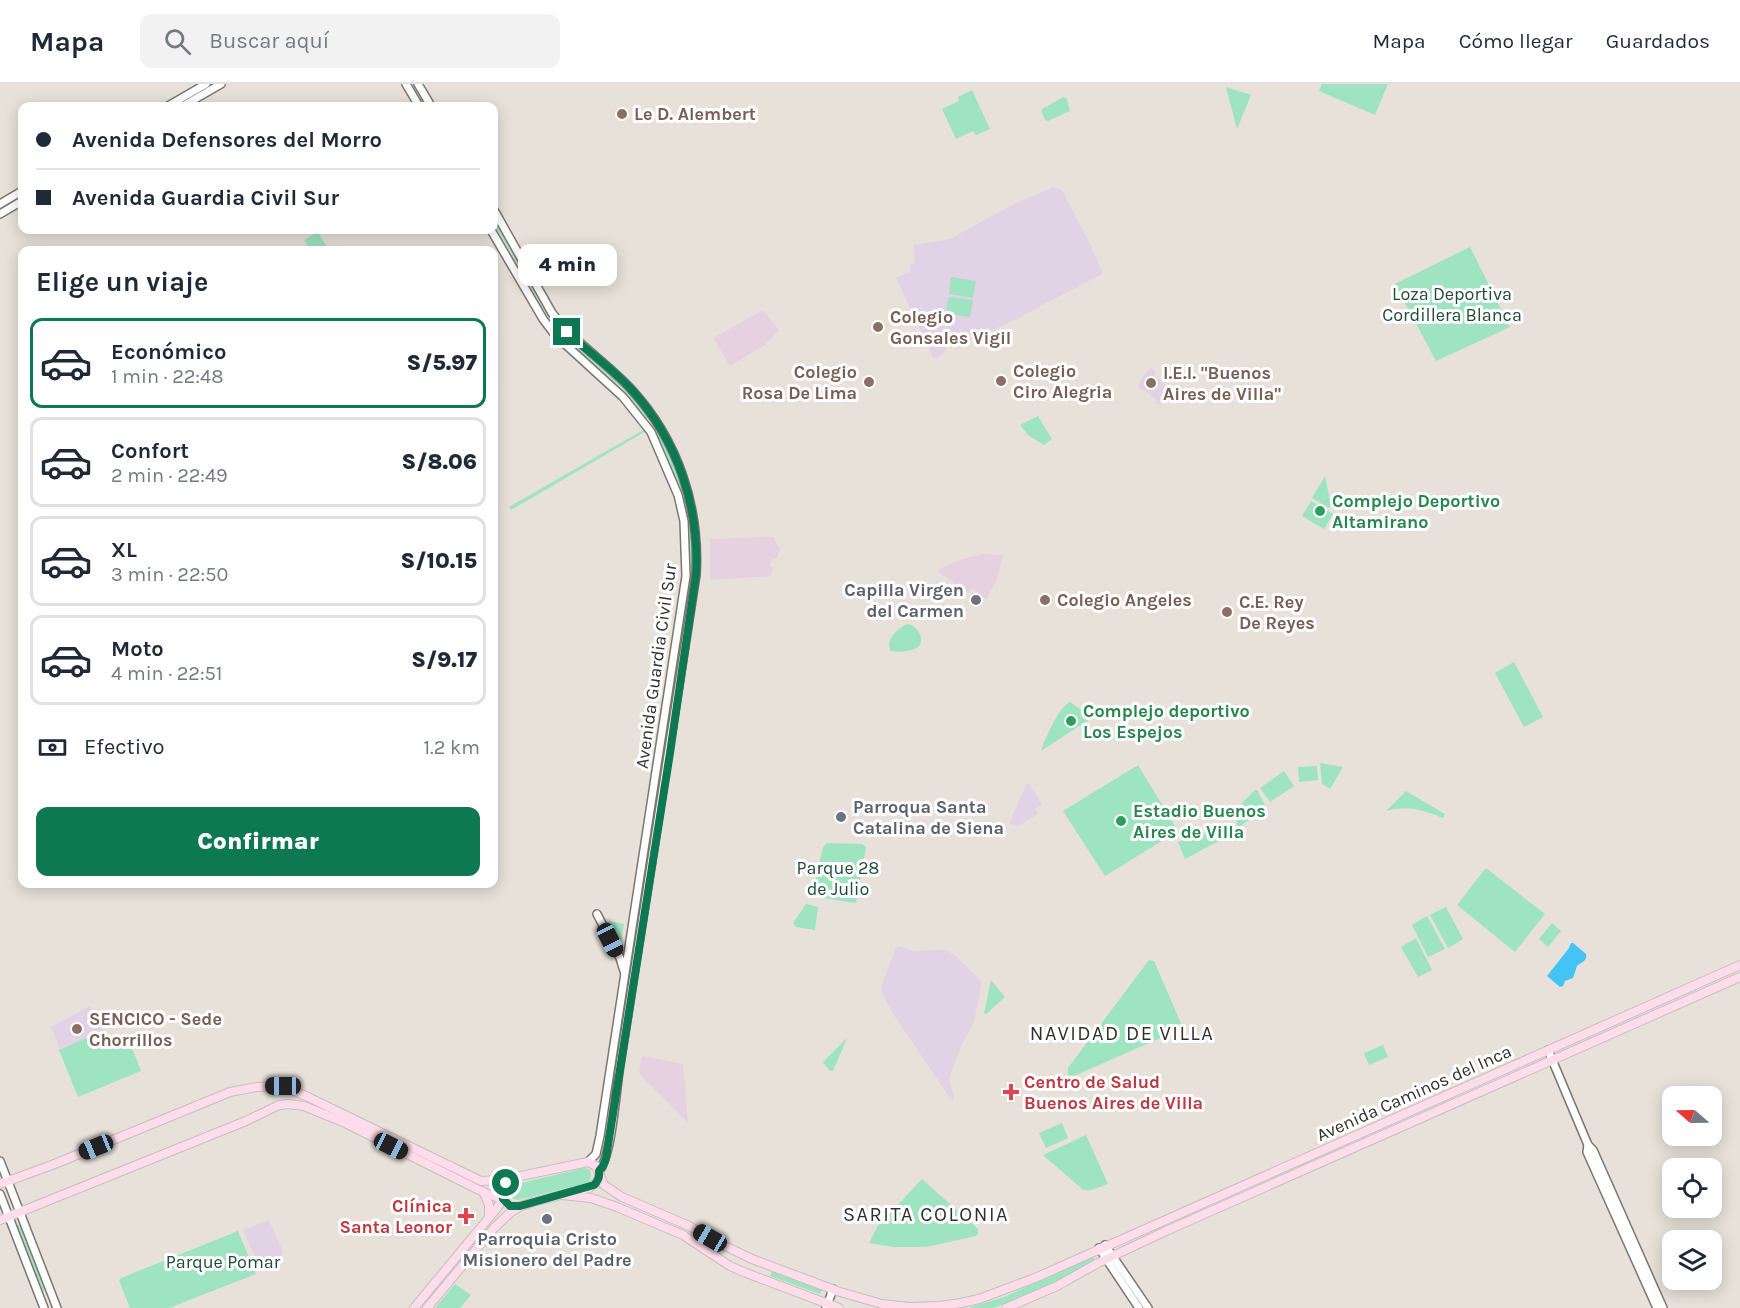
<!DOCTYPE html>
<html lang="es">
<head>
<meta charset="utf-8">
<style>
	body { margin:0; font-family:Karla,sans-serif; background:#f2f2f3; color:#1f2937; height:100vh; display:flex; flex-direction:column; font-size:22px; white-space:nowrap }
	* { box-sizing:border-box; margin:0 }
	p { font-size:20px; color:#747a83 }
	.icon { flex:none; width:33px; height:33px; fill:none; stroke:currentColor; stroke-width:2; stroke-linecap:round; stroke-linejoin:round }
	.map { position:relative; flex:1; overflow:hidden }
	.drawer { position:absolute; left:18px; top:162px; width:480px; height:642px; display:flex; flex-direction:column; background:#fff; border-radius:12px; box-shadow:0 3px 15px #0003 }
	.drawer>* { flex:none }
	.guide { position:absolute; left:18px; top:18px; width:480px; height:132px; border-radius:12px; box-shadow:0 3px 15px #0003; display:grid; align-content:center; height:132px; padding:0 18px; background:#fff }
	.needle { width:39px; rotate:290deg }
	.tools { position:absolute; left:1662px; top:1002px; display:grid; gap:12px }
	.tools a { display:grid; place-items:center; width:60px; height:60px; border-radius:12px; background:#fff; box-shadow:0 3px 15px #0003; font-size:30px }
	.end { position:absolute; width:27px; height:27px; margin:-14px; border:8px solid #0e7852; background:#fff; box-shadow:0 0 0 3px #fff }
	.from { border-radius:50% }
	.bubble { position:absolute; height:42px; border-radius:12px; background:#fff; box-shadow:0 3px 15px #0003; font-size:20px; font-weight:800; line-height:42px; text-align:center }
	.car { position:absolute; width:18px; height:36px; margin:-18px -9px; border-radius:8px; box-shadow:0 0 4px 2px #0007; background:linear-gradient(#222 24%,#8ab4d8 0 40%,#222 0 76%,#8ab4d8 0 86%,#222 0) }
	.guide b { display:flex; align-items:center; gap:21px; height:57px; font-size:22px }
	.guide b+b { border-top:2px solid #e0e1e3 }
	.guide i { width:15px; height:15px; background:#1f2937 }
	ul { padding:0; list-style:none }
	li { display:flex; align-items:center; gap:18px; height:90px; margin:0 12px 9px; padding:0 6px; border:3px solid #e0e1e3; border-radius:12px }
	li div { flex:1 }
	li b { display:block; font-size:22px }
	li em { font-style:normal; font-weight:800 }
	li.selected { border-color:#0e7852 }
	li>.icon { width:54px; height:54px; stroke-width:1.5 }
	h2 { padding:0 18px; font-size:27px; line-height:72px }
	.pay { display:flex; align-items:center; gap:15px; height:66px; padding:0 18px; font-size:22px }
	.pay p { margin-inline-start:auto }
	.primary-button { display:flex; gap:12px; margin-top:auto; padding:12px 18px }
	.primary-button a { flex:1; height:69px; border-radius:12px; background:#0e7852; color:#fff; font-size:24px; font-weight:800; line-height:69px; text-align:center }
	header { display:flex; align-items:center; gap:36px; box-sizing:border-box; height:84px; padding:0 30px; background:#fff; border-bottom:2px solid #e0e1e3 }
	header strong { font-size:28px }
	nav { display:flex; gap:33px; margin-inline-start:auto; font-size:21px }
	.search { width:420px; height:54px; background:#f2f2f3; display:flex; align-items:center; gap:15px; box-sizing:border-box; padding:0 21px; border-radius:12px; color:#747a83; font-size:22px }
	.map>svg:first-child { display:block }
	.commercial { fill:#e6d1e1 }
	.education { fill:#e2d2e5 }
	.green { fill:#9ee4c1 }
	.water { fill:#44c4f5 }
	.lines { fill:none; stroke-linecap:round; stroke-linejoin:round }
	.secondary-casing { stroke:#7c766f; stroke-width:10 }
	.primary-casing { stroke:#c2c1c0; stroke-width:10 }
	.secondary { stroke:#fff; stroke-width:7 }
	.primary { stroke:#ffdce9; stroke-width:8 }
	.route { stroke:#0e7852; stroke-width:8 }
	.education-dot { fill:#8d6e63; stroke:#fff; stroke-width:2 }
	.leisure-dot { fill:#2e9e5b; stroke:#fff; stroke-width:2 }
	.worship-dot { fill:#6b7280; stroke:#fff; stroke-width:2 }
	.health-dot { fill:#e0444e; stroke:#fff; stroke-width:2 }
	.labels { text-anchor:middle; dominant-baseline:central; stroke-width:6; stroke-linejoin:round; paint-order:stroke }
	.education-label { font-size:18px; font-weight:bold; fill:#785e54; stroke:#fff; text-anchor:start }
	.park-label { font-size:18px; fill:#1d4c37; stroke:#fff }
	.leisure-label { font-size:18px; font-weight:bold; fill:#27864d; stroke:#fff; text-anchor:start }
	.worship-label { font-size:18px; font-weight:bold; fill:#5b616d; stroke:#fff; text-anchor:end }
	.street-label { font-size:18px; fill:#32302d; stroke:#fff }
	.health-label { font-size:18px; font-weight:bold; fill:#be3a42; stroke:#fff; text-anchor:start }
	.neighbourhood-label { font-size:20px; letter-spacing:1.5px; fill:#32302d; stroke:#fff }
</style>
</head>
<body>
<header>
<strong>Mapa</strong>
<div class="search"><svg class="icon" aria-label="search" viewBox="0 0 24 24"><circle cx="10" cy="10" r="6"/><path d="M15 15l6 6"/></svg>Buscar aquí</div>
<nav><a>Mapa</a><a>Cómo llegar</a><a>Guardados</a></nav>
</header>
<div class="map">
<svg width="1740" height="1224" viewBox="0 0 1740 1224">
	<rect width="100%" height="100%" fill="#e7e1d9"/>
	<g class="commercial">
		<path d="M763,226L779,246L765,261L730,282L713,254Z"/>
		<path d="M773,453L780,465L777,474L772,475L770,483H773L771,492L710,496V455Z"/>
		<path d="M982,470L1003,471L996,498L986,515L973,504L968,509L938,487L941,484L960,476Z"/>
		<path d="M642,972L683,980L688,1039L639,989Z"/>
	</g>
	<g class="education">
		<path d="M1053,103L1062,106L1090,160L1102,187V190L1020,233L964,260L957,258L946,264L943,270L937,274L933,273L896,194L911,187L909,181L915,179L913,161L950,155L1014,120Z"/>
		<path d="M1151,283L1156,288L1154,291L1168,303L1162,309L1166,312L1160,321L1156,318L1157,316L1144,306L1142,307L1138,303L1141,295Z"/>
		<path d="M1027,699L1030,701L1042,721L1035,725L1038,730L1018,742H1015L1010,739V737Z"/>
		<path d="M900,862L912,867L942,866L949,868L956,872L982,898L974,938L962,960L949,994L954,1016L952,1017L892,928L882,909L881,903L896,864Z"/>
		<path d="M90,922L103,947L60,965L51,943Z"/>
		<path d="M269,1136L283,1168L280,1176L260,1184L243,1146Z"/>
	</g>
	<g class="green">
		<path d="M1322,0H1388L1375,31L1319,7Z"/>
		<path d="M1226,3L1251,11L1237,45Z"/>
		<path d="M972,6L990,45L976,51L973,47L956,55L942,25L959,17L958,13Z"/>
		<path d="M1063,13L1067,15L1070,27L1048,37L1045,36L1041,26Z"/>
		<path d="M494,135L557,243L626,303L649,333L646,335L623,305L570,259L547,231L494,140Z"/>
		<path d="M318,148L329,166H310L304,156Z"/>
		<path d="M1470,163L1510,243L1436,277L1395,200Z"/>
		<path d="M951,193L976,197L973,214L949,210Z"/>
		<path d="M948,213L973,216L970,233L946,230Z"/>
		<path d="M1038,332L1052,355L1044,361L1028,351L1020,341Z"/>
		<path d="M645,345L646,347L511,426L509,423Z"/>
		<path d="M659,346L673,377L686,410L682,411L655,349Z"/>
		<path d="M1325,392L1331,421L1329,424L1312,414Z"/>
		<path d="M687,415L693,463V485L665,684L660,683L690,484L688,442L683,416Z"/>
		<path d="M1311,417L1333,430L1324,445L1302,432Z"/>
		<path d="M908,540C917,542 925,554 919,562C915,567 896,569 891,567C884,556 898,544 908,540Z"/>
		<path d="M1514,578L1543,633L1524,643L1495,589Z"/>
		<path d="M1070,618L1080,625L1096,631L1041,667C1045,655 1058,624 1070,618Z"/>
		<path d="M1320,679L1343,683L1330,705L1322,700Z"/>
		<path d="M1138,681L1178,747L1105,792L1063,727Z"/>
		<path d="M1317,682L1318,696L1299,698L1298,683Z"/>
		<path d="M1284,687L1294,702L1270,718L1260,704Z"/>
		<path d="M1255,706H1257L1266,723L1238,744C1233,725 1243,718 1255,706Z"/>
		<path d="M1406,707L1445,730L1443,734C1423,726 1407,721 1386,727Z"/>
		<path d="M1214,745L1222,747L1228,752L1185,775L1178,758Z"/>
		<path d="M827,759L862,760L866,763L856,818L854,819L812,812L823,763Z"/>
		<path d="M1486,784L1545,830L1515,868L1457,821Z"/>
		<path d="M806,820L818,823L815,846L796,843L793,839Z"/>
		<path d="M1446,823L1463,855L1448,864L1430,831Z"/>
		<path d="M1427,832L1445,865L1428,873L1412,841Z"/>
		<path d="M609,837L624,840L620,863L606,843V839Z"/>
		<path d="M1552,839L1561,847L1548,863L1539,855Z"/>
		<path d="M1416,854L1432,886L1418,893L1401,863Z"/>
		<path d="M1149,876L1154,877L1183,944L1074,992L1068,991V984Z"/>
		<path d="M991,896L1005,913L986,930L984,929Z"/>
		<path d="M102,947L130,959L141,987L78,1013L59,966Z"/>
		<path d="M847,954L833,987H830L823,978Z"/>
		<path d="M1383,961L1388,973L1369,981L1364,969Z"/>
		<path d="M1062,1039L1068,1054L1046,1064L1039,1049Z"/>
		<path d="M1086,1051L1108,1100L1088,1107L1082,1105L1043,1071Z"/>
		<path d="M584,1084L589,1085C592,1091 592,1095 587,1099L517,1116L512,1114L509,1110L511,1102L513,1101Z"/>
		<path d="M922,1095L978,1145V1149L976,1152L926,1163H893L869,1159L877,1143Z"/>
		<path d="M20,1140L47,1206L41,1208L15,1142Z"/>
		<path d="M238,1147L256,1190L169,1224H130L119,1196L121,1194Z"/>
		<path d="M1093,1173L1095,1177L1041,1206L1002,1221L993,1224H968L1004,1213Z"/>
		<path d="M772,1187L822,1206L820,1210L770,1192Z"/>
		<path d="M455,1200L471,1211L460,1224H435Z"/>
	</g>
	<path class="water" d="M1571,859H1573L1586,870C1588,877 1581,878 1577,882L1573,894L1565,897L1563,902L1560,903L1547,892L1569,864Z"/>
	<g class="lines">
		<defs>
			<g id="secondary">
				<path d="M406,0L419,22"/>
				<path d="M418,0L431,22"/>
				<path d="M168,22L206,0"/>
				<path d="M183,22L221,0"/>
				<path d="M0,120L22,107"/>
				<path d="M494,126L552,229C575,259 606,278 631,305C678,356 700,423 696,491C672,655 646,818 620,981C616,1004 612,1072 599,1087"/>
				<path d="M0,130L22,117"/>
				<path d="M491,146L543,235L555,251L623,313L651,348L678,411L684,437L686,492L600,1052L596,1070L588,1078"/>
				<path d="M597,830L620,874L624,887"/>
				<path d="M1548,966L1588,1061L1593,1066L1663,1224"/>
				<path d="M1588,1061L1587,1068L1657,1224"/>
				<path d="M0,1077L57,1224"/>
				<path d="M0,1110L44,1224"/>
				<path d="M1105,1161L1148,1224"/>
				<path d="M1099,1164L1139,1224"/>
				<path d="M826,1224L833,1205"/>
			</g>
			<g id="primary">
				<path d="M0,1100L52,1081L230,1008L257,1003L283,1002L308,1013L481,1097L501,1096L588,1078L596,1082L604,1101L622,1113L689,1142L725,1162L752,1175L840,1208L882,1220L910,1223L939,1222L961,1219L979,1215L1035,1194L1740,881"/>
				<path d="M484,1109L489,1121V1133"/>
				<path d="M562,1111L591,1114L617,1123L683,1151L730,1182L746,1189L839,1224"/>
				<path d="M0,1136L246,1037L279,1021L289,1020L304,1022L343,1038L475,1104L490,1111L503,1115"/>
				<path d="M414,1224L497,1124L503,1115C500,1106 504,1101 511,1096"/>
				<path d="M427,1224L494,1144L511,1128L521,1122L533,1118L589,1104L597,1098L600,1090"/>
				<path d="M1006,1224L1057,1202L1098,1179L1166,1147L1740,893"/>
			</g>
		</defs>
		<use href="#secondary" class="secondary-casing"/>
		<use href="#primary" class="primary-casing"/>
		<use href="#secondary" class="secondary"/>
		<use href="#primary" class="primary"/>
	</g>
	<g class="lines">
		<path class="route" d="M506,1099L502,1107L503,1115L510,1122H520L594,1101C598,1097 600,1093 599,1087L603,1082L606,1074L670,669L696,491C700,423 678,357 632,306C613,285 589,268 567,248"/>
	</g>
	<g class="education-dot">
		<circle cx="622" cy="30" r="6"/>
		<circle cx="878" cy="243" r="6"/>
		<circle cx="1001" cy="297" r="6"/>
		<circle cx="869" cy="298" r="6"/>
		<circle cx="1151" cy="299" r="6"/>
		<circle cx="1045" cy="516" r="6"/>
		<circle cx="1227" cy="528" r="6"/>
		<circle cx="77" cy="945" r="6"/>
	</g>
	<g class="leisure-dot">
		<circle cx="1320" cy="427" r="6"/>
		<circle cx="1071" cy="637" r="6"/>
		<circle cx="1121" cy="737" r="6"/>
	</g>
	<g class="worship-dot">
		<circle cx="976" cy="516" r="6"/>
		<circle cx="841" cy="733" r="6"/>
		<circle cx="547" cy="1135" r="6"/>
	</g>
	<g class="health-dot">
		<path d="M1008 999h6v6h6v6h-6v6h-6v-6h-6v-6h6z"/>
		<path d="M463 1123h6v6h6v6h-6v6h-6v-6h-6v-6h6z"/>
	</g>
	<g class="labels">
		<g class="education-label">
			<text x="634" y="30">Le D. Alembert</text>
			<text x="890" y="233">Colegio<tspan x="890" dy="21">Gonsales Vigil</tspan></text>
			<text x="1013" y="287">Colegio<tspan x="1013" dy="21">Ciro Alegria</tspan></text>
			<text x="857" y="288" text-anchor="end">Colegio<tspan x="857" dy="21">Rosa De Lima</tspan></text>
			<text x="1163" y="289">I.E.I. "Buenos<tspan x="1163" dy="21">Aires de Villa"</tspan></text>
			<text x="1057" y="516">Colegio Angeles</text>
			<text x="1239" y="518">C.E. Rey<tspan x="1239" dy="21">De Reyes</tspan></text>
			<text x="89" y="935">SENCICO - Sede<tspan x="89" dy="21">Chorrillos</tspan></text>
		</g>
		<g class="park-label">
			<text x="1452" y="210">Loza Deportiva<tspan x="1452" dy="21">Cordillera Blanca</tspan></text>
			<text x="838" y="784">Parque 28<tspan x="838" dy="21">de Julio</tspan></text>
			<text x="223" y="1178">Parque Pomar</text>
		</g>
		<g class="leisure-label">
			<text x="1332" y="417">Complejo Deportivo<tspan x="1332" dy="21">Altamirano</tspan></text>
			<text x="1083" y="627">Complejo deportivo<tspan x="1083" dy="21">Los Espejos</tspan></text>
			<text x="1133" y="727">Estadio Buenos<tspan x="1133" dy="21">Aires de Villa</tspan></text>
		</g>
		<g class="worship-label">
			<text x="964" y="506">Capilla Virgen<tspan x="964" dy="21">del Carmen</tspan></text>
			<text x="853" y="723" text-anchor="start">Parroqua Santa<tspan x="853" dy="21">Catalina de Siena</tspan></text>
			<text x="547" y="1155" text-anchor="middle">Parroquia Cristo<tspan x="547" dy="21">Misionero del Padre</tspan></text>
		</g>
		<g class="street-label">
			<text transform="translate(656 582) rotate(-82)">Avenida Guardia Civil Sur</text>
			<text transform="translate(1414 1009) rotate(-24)">Avenida Caminos del Inca</text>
		</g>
		<g class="health-label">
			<text x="1024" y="998">Centro de Salud<tspan x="1024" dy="21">Buenos Aires de Villa</tspan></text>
			<text x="452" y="1122" text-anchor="end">Clínica<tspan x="452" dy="21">Santa Leonor</tspan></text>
		</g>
		<g class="neighbourhood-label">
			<text x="1122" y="949">NAVIDAD DE VILLA</text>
			<text x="926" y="1130">SARITA COLONIA</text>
		</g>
	</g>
</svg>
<div class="tools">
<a><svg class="needle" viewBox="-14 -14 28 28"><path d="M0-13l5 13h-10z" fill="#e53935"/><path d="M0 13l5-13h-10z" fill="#747a83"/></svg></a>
<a><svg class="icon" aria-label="locate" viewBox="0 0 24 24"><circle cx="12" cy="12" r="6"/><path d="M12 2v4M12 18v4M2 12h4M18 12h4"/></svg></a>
<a><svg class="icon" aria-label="layers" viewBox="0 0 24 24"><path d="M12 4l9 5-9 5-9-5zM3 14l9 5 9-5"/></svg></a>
</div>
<i class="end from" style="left:506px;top:1099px"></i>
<i class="end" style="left:567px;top:248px"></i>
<div class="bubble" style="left:518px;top:160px;width:99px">4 min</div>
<i class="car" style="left:610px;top:856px;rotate:153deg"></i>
<i class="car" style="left:283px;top:1002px;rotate:270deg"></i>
<i class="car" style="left:391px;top:1062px;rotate:117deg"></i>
<i class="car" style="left:96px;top:1063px;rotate:248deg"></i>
<i class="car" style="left:710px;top:1154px;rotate:300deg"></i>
<div class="guide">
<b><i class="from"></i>Avenida Defensores del Morro</b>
<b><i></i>Avenida Guardia Civil Sur</b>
</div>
<section class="drawer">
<h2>Elige un viaje</h2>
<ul>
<li class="selected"><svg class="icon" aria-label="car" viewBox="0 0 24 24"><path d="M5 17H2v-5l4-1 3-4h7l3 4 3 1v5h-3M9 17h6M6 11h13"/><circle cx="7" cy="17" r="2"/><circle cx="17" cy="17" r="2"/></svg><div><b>Económico</b><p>1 min · 22:48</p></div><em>S/5.97</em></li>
<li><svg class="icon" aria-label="car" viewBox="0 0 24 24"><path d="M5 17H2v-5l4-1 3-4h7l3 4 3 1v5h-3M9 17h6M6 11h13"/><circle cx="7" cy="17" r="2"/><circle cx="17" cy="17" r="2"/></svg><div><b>Confort</b><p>2 min · 22:49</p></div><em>S/8.06</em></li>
<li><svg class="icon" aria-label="car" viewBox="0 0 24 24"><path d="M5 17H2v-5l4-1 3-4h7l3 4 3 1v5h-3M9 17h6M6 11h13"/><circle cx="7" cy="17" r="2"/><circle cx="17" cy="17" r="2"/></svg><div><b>XL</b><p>3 min · 22:50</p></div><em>S/10.15</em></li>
<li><svg class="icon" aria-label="car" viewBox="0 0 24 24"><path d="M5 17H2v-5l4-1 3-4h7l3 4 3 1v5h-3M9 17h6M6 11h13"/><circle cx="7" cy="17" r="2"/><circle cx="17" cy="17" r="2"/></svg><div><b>Moto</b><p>4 min · 22:51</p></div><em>S/9.17</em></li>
</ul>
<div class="pay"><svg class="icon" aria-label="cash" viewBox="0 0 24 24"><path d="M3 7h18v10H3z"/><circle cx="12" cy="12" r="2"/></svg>Efectivo<p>1.2 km</p></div>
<div class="primary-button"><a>Confirmar</a></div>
</section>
</div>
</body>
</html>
